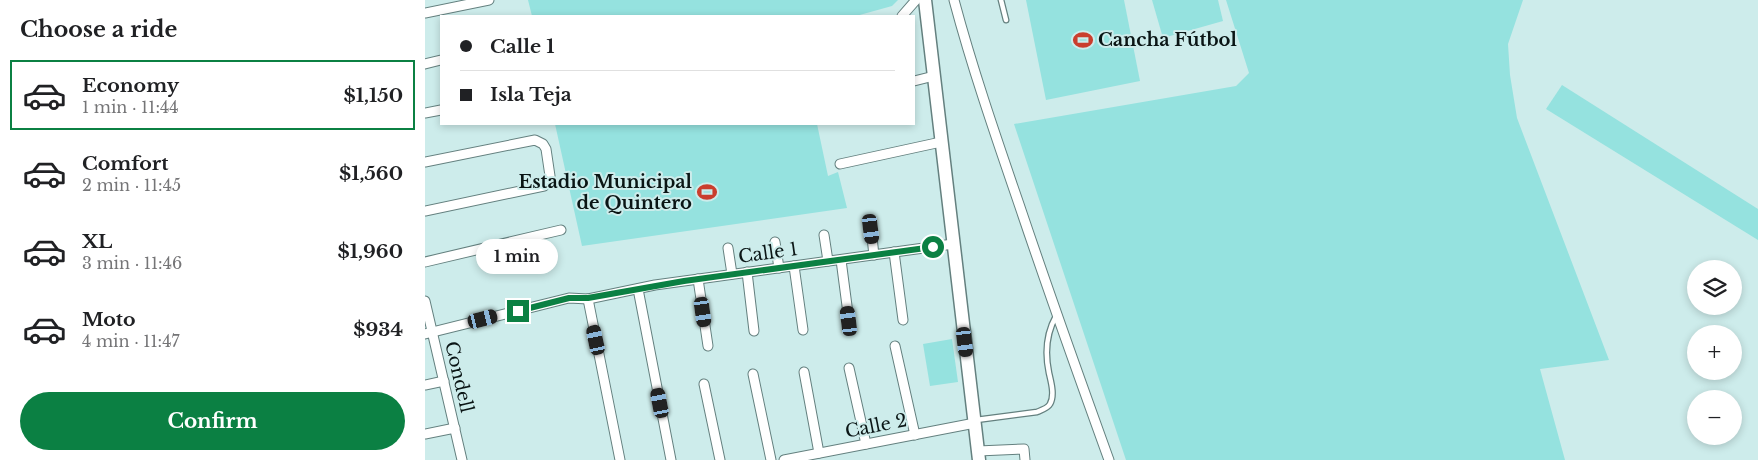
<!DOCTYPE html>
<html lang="en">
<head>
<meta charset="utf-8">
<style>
	body { margin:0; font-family:"Libre Baskerville",serif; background:#f2f2f2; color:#202124; height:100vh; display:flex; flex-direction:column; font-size:19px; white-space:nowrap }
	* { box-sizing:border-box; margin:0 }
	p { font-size:16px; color:#757577 }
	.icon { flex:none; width:28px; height:28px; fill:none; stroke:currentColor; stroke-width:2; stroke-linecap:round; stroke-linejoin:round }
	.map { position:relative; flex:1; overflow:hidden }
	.sheet { display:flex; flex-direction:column; background:#fff; width:425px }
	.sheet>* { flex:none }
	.banner { position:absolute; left:15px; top:15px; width:475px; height:110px; border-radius:0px; box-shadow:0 2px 8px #0003; display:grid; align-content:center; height:110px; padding:0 20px; background:#fff }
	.controls { position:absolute; left:1262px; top:260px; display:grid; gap:10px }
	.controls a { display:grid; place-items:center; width:55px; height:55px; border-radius:50%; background:#fff; box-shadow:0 2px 8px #0003; font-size:25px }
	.end { position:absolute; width:22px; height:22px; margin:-11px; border:6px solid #0b8043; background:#fff; box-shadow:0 0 0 2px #fff }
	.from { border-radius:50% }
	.bubble { position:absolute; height:35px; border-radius:18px; background:#fff; box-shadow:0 2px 8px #0003; font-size:16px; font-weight:700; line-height:35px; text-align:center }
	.car { position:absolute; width:15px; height:30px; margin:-15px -8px; border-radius:6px; box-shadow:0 0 4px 1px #0007; background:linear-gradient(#222 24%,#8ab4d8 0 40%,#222 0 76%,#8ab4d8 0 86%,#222 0) }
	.banner b { display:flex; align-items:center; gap:18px; height:48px; font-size:19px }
	.banner b+b { border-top:1px solid #e0e0e0 }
	.banner i { width:12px; height:12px; background:#202124 }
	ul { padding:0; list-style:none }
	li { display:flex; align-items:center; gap:15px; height:70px; margin:0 10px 8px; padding:0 10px; border:2px solid transparent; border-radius:0px }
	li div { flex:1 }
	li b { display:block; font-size:19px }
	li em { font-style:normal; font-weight:700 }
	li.on { border-color:#0b8043 }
	li>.icon { width:45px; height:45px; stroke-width:1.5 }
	h2 { padding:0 20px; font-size:22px; line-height:60px }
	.cta { display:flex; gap:10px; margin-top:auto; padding:10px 20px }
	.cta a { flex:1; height:58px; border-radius:30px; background:#0b8043; color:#fff; font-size:20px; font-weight:700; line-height:58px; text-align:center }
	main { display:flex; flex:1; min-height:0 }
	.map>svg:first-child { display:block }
	.green { fill:#95e2df }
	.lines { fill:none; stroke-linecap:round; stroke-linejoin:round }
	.lane-casing { stroke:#64807f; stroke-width:7 }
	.street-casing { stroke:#64807f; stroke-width:11 }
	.secondary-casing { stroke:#64807f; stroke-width:15 }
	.lane { stroke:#fff; stroke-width:4.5 }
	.street { stroke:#fff; stroke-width:9 }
	.secondary { stroke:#fff; stroke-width:12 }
	.route { stroke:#0b8043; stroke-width:6 }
	.labels { text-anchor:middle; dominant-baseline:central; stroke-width:4; stroke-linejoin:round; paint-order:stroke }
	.poi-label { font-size:18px; font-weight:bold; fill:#0a1515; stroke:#cdeceb; text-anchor:start }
	.street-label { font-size:18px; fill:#0a1515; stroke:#cdeceb }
</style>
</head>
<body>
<main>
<section class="sheet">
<h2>Choose a ride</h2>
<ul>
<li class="on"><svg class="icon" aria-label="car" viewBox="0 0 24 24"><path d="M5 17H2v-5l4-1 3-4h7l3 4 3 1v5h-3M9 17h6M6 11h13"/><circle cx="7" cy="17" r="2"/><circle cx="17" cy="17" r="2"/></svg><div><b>Economy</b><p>1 min · 11:44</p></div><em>$1,150</em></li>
<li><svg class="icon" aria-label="car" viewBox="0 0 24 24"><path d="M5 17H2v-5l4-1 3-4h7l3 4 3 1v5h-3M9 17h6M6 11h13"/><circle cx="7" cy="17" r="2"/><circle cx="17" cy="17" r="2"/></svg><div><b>Comfort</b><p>2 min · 11:45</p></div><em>$1,560</em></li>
<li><svg class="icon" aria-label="car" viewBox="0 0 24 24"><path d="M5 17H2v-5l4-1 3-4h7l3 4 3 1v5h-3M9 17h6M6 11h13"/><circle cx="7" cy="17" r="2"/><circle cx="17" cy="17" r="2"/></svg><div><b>XL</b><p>3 min · 11:46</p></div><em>$1,960</em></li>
<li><svg class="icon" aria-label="car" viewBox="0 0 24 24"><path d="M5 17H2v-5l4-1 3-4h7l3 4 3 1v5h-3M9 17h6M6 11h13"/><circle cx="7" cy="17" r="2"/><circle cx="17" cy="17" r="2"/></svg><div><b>Moto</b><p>4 min · 11:47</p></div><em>$934</em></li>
</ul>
<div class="cta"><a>Confirm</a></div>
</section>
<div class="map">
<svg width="1333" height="460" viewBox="0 0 1333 460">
	<rect width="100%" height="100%" fill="#cdeceb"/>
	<g class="green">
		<path d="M103,0H473L467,6L431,16H107Z"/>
		<path d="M601,0H699L715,81L621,100Z"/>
		<path d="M727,0H793L798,21L738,38Z"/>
		<path d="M801,0H1098L1083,44L1085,75L1092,118L1184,360L1115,369L1140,460H701L589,124L811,86L824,73Z"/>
		<path d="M1137,85L1333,209V240L1121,109Z"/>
		<path d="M130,124H392L403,176L413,172L422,208L157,246Z"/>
		<path d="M527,339L533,382L505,386L498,344Z"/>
	</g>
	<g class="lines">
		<defs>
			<g id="lane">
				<path d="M576,0L581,20"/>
				<path d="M551,420L612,412C617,410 623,408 625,404C630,395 626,382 624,373C620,354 621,334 631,316"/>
			</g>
			<g id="street">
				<path d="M529,0C548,71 572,140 596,210C624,293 654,377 684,460"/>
				<path d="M0,13L64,0"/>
				<path d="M477,16L491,0"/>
				<path d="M0,64L16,60"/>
				<path d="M489,81L509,76"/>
				<path d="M0,113L16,110"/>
				<path d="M0,162L110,140L118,144L121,149L125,176L124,181L119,186L0,211"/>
				<path d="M415,164L516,142"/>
				<path d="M446,229L449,255"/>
				<path d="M399,235L403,261"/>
				<path d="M350,242L354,268"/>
				<path d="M303,248L307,274"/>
				<path d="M469,252L478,320"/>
				<path d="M416,260L424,321"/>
				<path d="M0,262L136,230"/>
				<path d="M369,266L378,330"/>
				<path d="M322,272L329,331"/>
				<path d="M273,279L283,346"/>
				<path d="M213,289L246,460"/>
				<path d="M163,299L195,460"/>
				<path d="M0,301L37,460"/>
				<path d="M0,334L144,298L163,299L230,285L528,244"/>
				<path d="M470,346L490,435"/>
				<path d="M424,368L441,444"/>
				<path d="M379,372L394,453"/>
				<path d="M328,374L346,460"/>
				<path d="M279,384L295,460"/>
				<path d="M0,385L19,381"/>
				<path d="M0,434L30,428"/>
				<path d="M553,451L599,449L600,460"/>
				<path d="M359,460L550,423"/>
			</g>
			<path id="secondary" d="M500,0L554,460"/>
		</defs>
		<use href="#lane" class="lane-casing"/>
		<use href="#street" class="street-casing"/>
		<use href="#secondary" class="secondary-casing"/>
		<use href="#lane" class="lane"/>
		<use href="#street" class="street"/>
		<use href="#secondary" class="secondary"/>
	</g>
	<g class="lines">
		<path class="route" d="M93,311L144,298H163L259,281L508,247"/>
	</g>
	<defs>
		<symbol id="stadium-bare" viewBox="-9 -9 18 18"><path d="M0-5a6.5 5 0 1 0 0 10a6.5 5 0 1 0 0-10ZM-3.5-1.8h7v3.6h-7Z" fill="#ca3e2e" stroke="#cdeceb" stroke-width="2.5" paint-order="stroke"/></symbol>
	</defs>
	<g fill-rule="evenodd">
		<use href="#stadium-bare" x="644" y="26" width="28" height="28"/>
		<use href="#stadium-bare" x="268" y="178" width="28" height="28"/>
	</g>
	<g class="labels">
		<g class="poi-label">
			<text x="673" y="40">Cancha Fútbol</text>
			<text x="267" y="182" text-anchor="end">Estadio Municipal<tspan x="267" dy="21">de Quintero</tspan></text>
		</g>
		<g class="street-label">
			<text transform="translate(343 253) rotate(-8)">Calle 1</text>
			<text transform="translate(34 377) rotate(77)">Condell</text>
			<text transform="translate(451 426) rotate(-11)">Calle 2</text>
		</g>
	</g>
</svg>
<div class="controls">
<a><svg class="icon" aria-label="layers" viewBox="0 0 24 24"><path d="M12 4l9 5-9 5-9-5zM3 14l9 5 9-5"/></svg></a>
<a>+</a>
<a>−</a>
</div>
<i class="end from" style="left:508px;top:247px"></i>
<i class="end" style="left:93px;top:311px"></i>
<div class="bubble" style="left:51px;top:239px;width:82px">1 min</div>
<i class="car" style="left:446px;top:229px;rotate:173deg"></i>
<i class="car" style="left:278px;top:312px;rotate:172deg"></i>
<i class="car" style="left:58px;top:319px;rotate:76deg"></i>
<i class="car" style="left:424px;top:321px;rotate:353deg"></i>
<i class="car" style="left:171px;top:340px;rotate:348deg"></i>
<i class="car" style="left:540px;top:342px;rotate:173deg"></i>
<i class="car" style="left:235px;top:403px;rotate:349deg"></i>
<div class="banner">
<b><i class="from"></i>Calle 1</b>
<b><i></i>Isla Teja</b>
</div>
</div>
</main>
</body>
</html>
